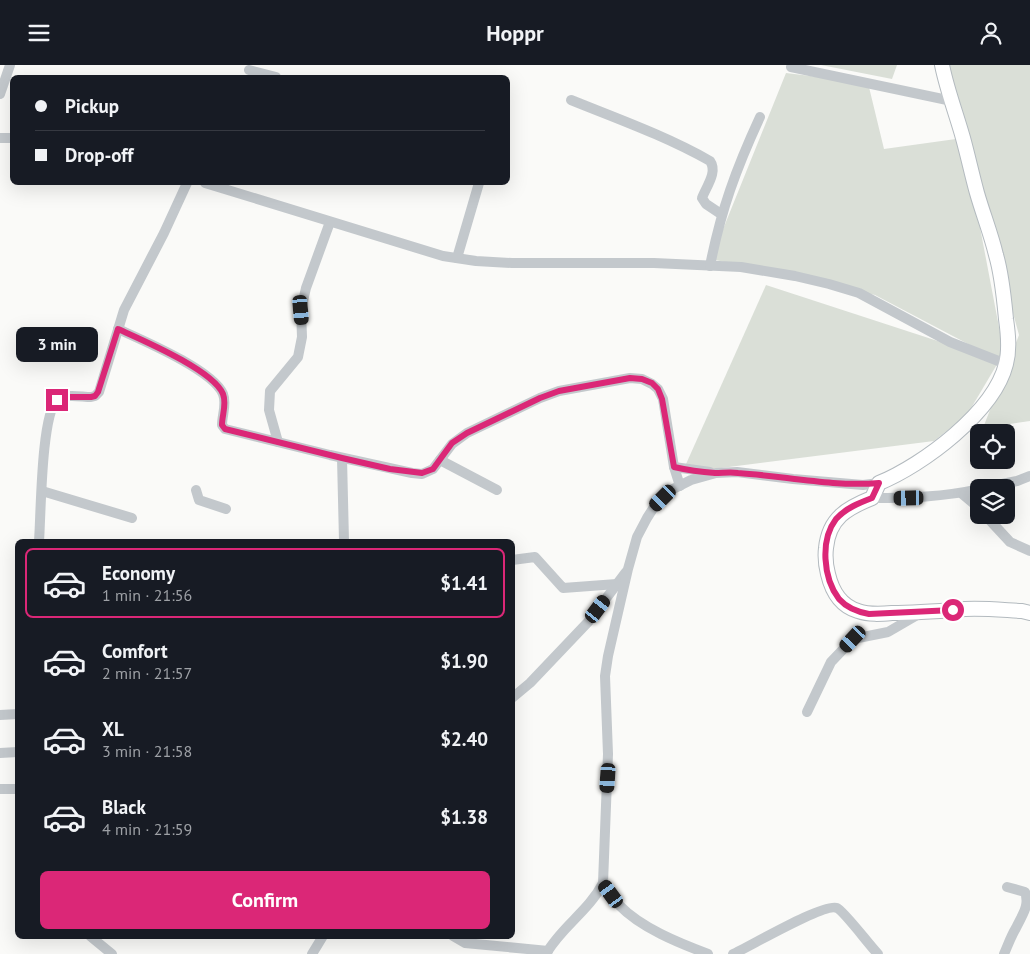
<!DOCTYPE html>
<html lang="en">
<head>
<meta charset="utf-8">
<style>
	body { margin:0; font-family:"PT Sans",sans-serif; background:#20242c; color:#f1f3f6; height:100vh; display:flex; flex-direction:column; font-size:19px; white-space:nowrap }
	* { box-sizing:border-box; margin:0 }
	p { font-size:16px; color:#9ea1a6 }
	.icon { flex:none; width:28px; height:28px; fill:none; stroke:currentColor; stroke-width:2; stroke-linecap:round; stroke-linejoin:round }
	.map { position:relative; flex:1; overflow:hidden }
	.side { position:absolute; left:15px; top:474px; width:500px; height:400px; display:flex; flex-direction:column; background:#171b24; border-radius:8px; box-shadow:0 5px 20px #0002 }
	.side>* { flex:none }
	.guide { position:absolute; left:10px; top:10px; width:500px; height:110px; border-radius:8px; box-shadow:0 5px 20px #0002; display:grid; align-content:center; height:110px; padding:0 25px; background:#171b24 }
	.tools { position:absolute; left:970px; top:359px; display:grid; gap:10px }
	.tools a { display:grid; place-items:center; width:45px; height:45px; border-radius:8px; background:#171b24; box-shadow:0 5px 20px #0002; font-size:25px }
	.end { position:absolute; width:22px; height:22px; margin:-11px; border:6px solid #db2777; background:#fff; box-shadow:0 0 0 2px #fff }
	.from { border-radius:50% }
	.bubble { position:absolute; height:35px; border-radius:8px; background:#171b24; box-shadow:0 5px 20px #0002; font-size:16px; font-weight:700; line-height:35px; text-align:center }
	.car { position:absolute; width:15px; height:30px; margin:-15px -8px; border-radius:6px; box-shadow:0 0 4px 1px #0007; background:linear-gradient(#222 24%,#8ab4d8 0 40%,#222 0 76%,#8ab4d8 0 86%,#222 0) }
	.guide b { display:flex; align-items:center; gap:18px; height:48px; font-size:19px }
	.guide b+b { border-top:1px solid #363941 }
	.guide i { width:12px; height:12px; background:#f1f3f6 }
	ul { padding:9px 0 0; list-style:none }
	li { display:flex; align-items:center; gap:15px; height:70px; margin:0 10px 8px; padding:0 15px; border:2px solid transparent; border-radius:8px }
	li div { flex:1 }
	li b { display:block; font-size:19px }
	li em { font-style:normal; font-weight:700 }
	li.on { border-color:#db2777 }
	li>.icon { width:45px; height:45px; stroke-width:1.5 }
	.action { display:flex; gap:10px; margin-top:auto; padding:10px 25px }
	.action a { flex:1; height:58px; border-radius:8px; background:#db2777; color:#fff; font-size:20px; font-weight:700; line-height:58px; text-align:center }
	header { display:flex; justify-content:space-between; align-items:center; height:65px; padding:0 25px; background:#171b24; font-size:22px; font-weight:700 }
	.map>svg:first-child { display:block }
	.green { fill:#dadfd7 }
	.lines { fill:none; stroke-linecap:round; stroke-linejoin:round }
	.secondary-casing { stroke:#b3babf; stroke-width:16 }
	.street { stroke:#c3c8cc; stroke-width:10 }
	.secondary { stroke:#fff; stroke-width:14 }
	.route { stroke:#db2777; stroke-width:6 }
</style>
</head>
<body>
<header><svg class="icon" aria-label="menu" viewBox="0 0 24 24"><path d="M4 6h16M4 12h16M4 18h16"/></svg>Hoppr<svg class="icon" aria-label="person" viewBox="0 0 24 24"><circle cx="12" cy="8" r="4"/><path d="M4 21q1-7 8-7t8 7"/></svg></header>
<div class="map">
<svg width="1030" height="889" viewBox="0 0 1030 889">
	<rect width="100%" height="100%" fill="#fafaf8"/>
	<g class="green">
		<path d="M821,0H897L892,14Z"/>
		<path d="M945,0H1030V356L983,363L1019,270Z"/>
		<path d="M786,8L868,18L884,84L963,73L1006,299L875,230L711,194Z"/>
		<path d="M766,220L999,296L967,350L934,376L682,408Z"/>
	</g>
	<g class="lines">
		<defs>
			<path id="secondary" d="M942,0C947,25 956,48 963,73C968,91 972,110 977,128C983,149 991,169 996,190C1002,210 1004,233 1006,254C1008,268 1010,284 1006,299C994,347 923,400 879,418L872,433C847,443 829,453 826,483C825,491 826,501 828,509C832,526 841,541 858,546C869,550 881,549 892,548C916,548 940,546 965,544C984,543 1003,545 1022,546L1030,548"/>
		</defs>
		<use href="#secondary" class="secondary-casing"/>
		<g class="street">
			<path d="M791,2L952,36"/>
			<path d="M249,5L276,12"/>
			<path d="M0,29L10,0"/>
			<path d="M571,35C618,54 666,71 710,96C718,107 706,122 702,133L706,139L721,149"/>
			<path d="M0,73H12"/>
			<path d="M205,118L443,191L476,196L512,198H654L741,202L795,211L829,219L859,228L950,277L1006,299"/>
			<path d="M457,193L479,118"/>
			<path d="M710,201C721,145 736,104 760,52"/>
			<path d="M118,264C142,275 213,305 223,329C227,339 222,350 222,360L225,364L330,390L412,408L422,409L433,404L452,379L467,368L540,333L559,326L630,313L642,314L652,319L658,324L663,334L674,402L680,421"/>
			<path d="M278,377L269,345L270,326L298,292L302,272L301,245L306,223L330,157"/>
			<path d="M342,393L344,476"/>
			<path d="M440,395L497,425"/>
			<path d="M674,402L710,407"/>
			<path d="M987,422L1017,416L1030,411"/>
			<path d="M196,425L199,435L226,444"/>
			<path d="M42,426L132,453"/>
			<path d="M961,428L979,443"/>
			<path d="M872,433C908,433 944,432 979,424"/>
			<path d="M985,450L1010,477L1030,486"/>
			<path d="M39,476C41,451 41,350 57,335C66,328 81,332 91,332L95,331L99,327L124,245L164,168L187,118"/>
			<path d="M512,495L535,492L563,523L617,519"/>
			<path d="M512,633L530,618L589,556L626,507"/>
			<path d="M807,647L831,597L853,574L888,567L919,549"/>
			<path d="M0,650L18,649"/>
			<path d="M0,688L18,687"/>
			<path d="M0,724H18"/>
			<path d="M603,818C608,825 613,834 619,840C641,863 679,878 708,889"/>
			<path d="M90,871L112,889"/>
			<path d="M453,871L465,878L548,886"/>
			<path d="M312,889L323,871"/>
			<path d="M546,889C561,862 589,846 603,818L608,689L605,611L608,591L628,504L637,472L647,453L654,442L671,425L691,415L716,408L737,407L793,414L863,420L879,418"/>
			<path d="M733,889C749,882 825,837 837,843C844,846 870,881 878,889"/>
			<path d="M1004,889C1008,880 1011,871 1016,863C1022,850 1030,841 1025,827L1007,822"/>
		</g>
		<use href="#secondary" class="secondary"/>
	</g>
	<g class="lines">
		<path class="route" d="M57,335L64,332H91L95,331L98,327L118,264C142,275 213,305 223,329C227,339 222,350 222,360L225,364L342,393L390,404L422,408L433,404L452,378L467,368L540,333L559,326L630,313L642,314L652,318L658,324L662,334L674,402C687,405 701,407 715,408C723,408 731,407 738,408C785,411 832,422 879,418L872,433C859,438 846,443 836,454C820,475 823,513 839,534C847,543 858,547 869,549L953,545"/>
	</g>
</svg>
<div class="tools">
<a><svg class="icon" aria-label="locate" viewBox="0 0 24 24"><circle cx="12" cy="12" r="6"/><path d="M12 2v4M12 18v4M2 12h4M18 12h4"/></svg></a>
<a><svg class="icon" aria-label="layers" viewBox="0 0 24 24"><path d="M12 4l9 5-9 5-9-5zM3 14l9 5 9-5"/></svg></a>
</div>
<i class="end from" style="left:953px;top:545px"></i>
<i class="end" style="left:57px;top:335px"></i>
<div class="bubble" style="left:16px;top:262px;width:82px">3 min</div>
<i class="car" style="left:301px;top:245px;rotate:175deg"></i>
<i class="car" style="left:663px;top:433px;rotate:225deg"></i>
<i class="car" style="left:909px;top:433px;rotate:269deg"></i>
<i class="car" style="left:598px;top:544px;rotate:37deg"></i>
<i class="car" style="left:853px;top:574px;rotate:223deg"></i>
<i class="car" style="left:608px;top:713px;rotate:184deg"></i>
<i class="car" style="left:611px;top:829px;rotate:324deg"></i>
<div class="guide">
<b><i class="from"></i>Pickup</b>
<b><i></i>Drop-off</b>
</div>
<section class="side">
<ul>
<li class="on"><svg class="icon" aria-label="car" viewBox="0 0 24 24"><path d="M5 17H2v-5l4-1 3-4h7l3 4 3 1v5h-3M9 17h6M6 11h13"/><circle cx="7" cy="17" r="2"/><circle cx="17" cy="17" r="2"/></svg><div><b>Economy</b><p>1 min · 21:56</p></div><em>$1.41</em></li>
<li><svg class="icon" aria-label="car" viewBox="0 0 24 24"><path d="M5 17H2v-5l4-1 3-4h7l3 4 3 1v5h-3M9 17h6M6 11h13"/><circle cx="7" cy="17" r="2"/><circle cx="17" cy="17" r="2"/></svg><div><b>Comfort</b><p>2 min · 21:57</p></div><em>$1.90</em></li>
<li><svg class="icon" aria-label="car" viewBox="0 0 24 24"><path d="M5 17H2v-5l4-1 3-4h7l3 4 3 1v5h-3M9 17h6M6 11h13"/><circle cx="7" cy="17" r="2"/><circle cx="17" cy="17" r="2"/></svg><div><b>XL</b><p>3 min · 21:58</p></div><em>$2.40</em></li>
<li><svg class="icon" aria-label="car" viewBox="0 0 24 24"><path d="M5 17H2v-5l4-1 3-4h7l3 4 3 1v5h-3M9 17h6M6 11h13"/><circle cx="7" cy="17" r="2"/><circle cx="17" cy="17" r="2"/></svg><div><b>Black</b><p>4 min · 21:59</p></div><em>$1.38</em></li>
</ul>
<div class="action"><a>Confirm</a></div>
</section>
</div>
</body>
</html>
